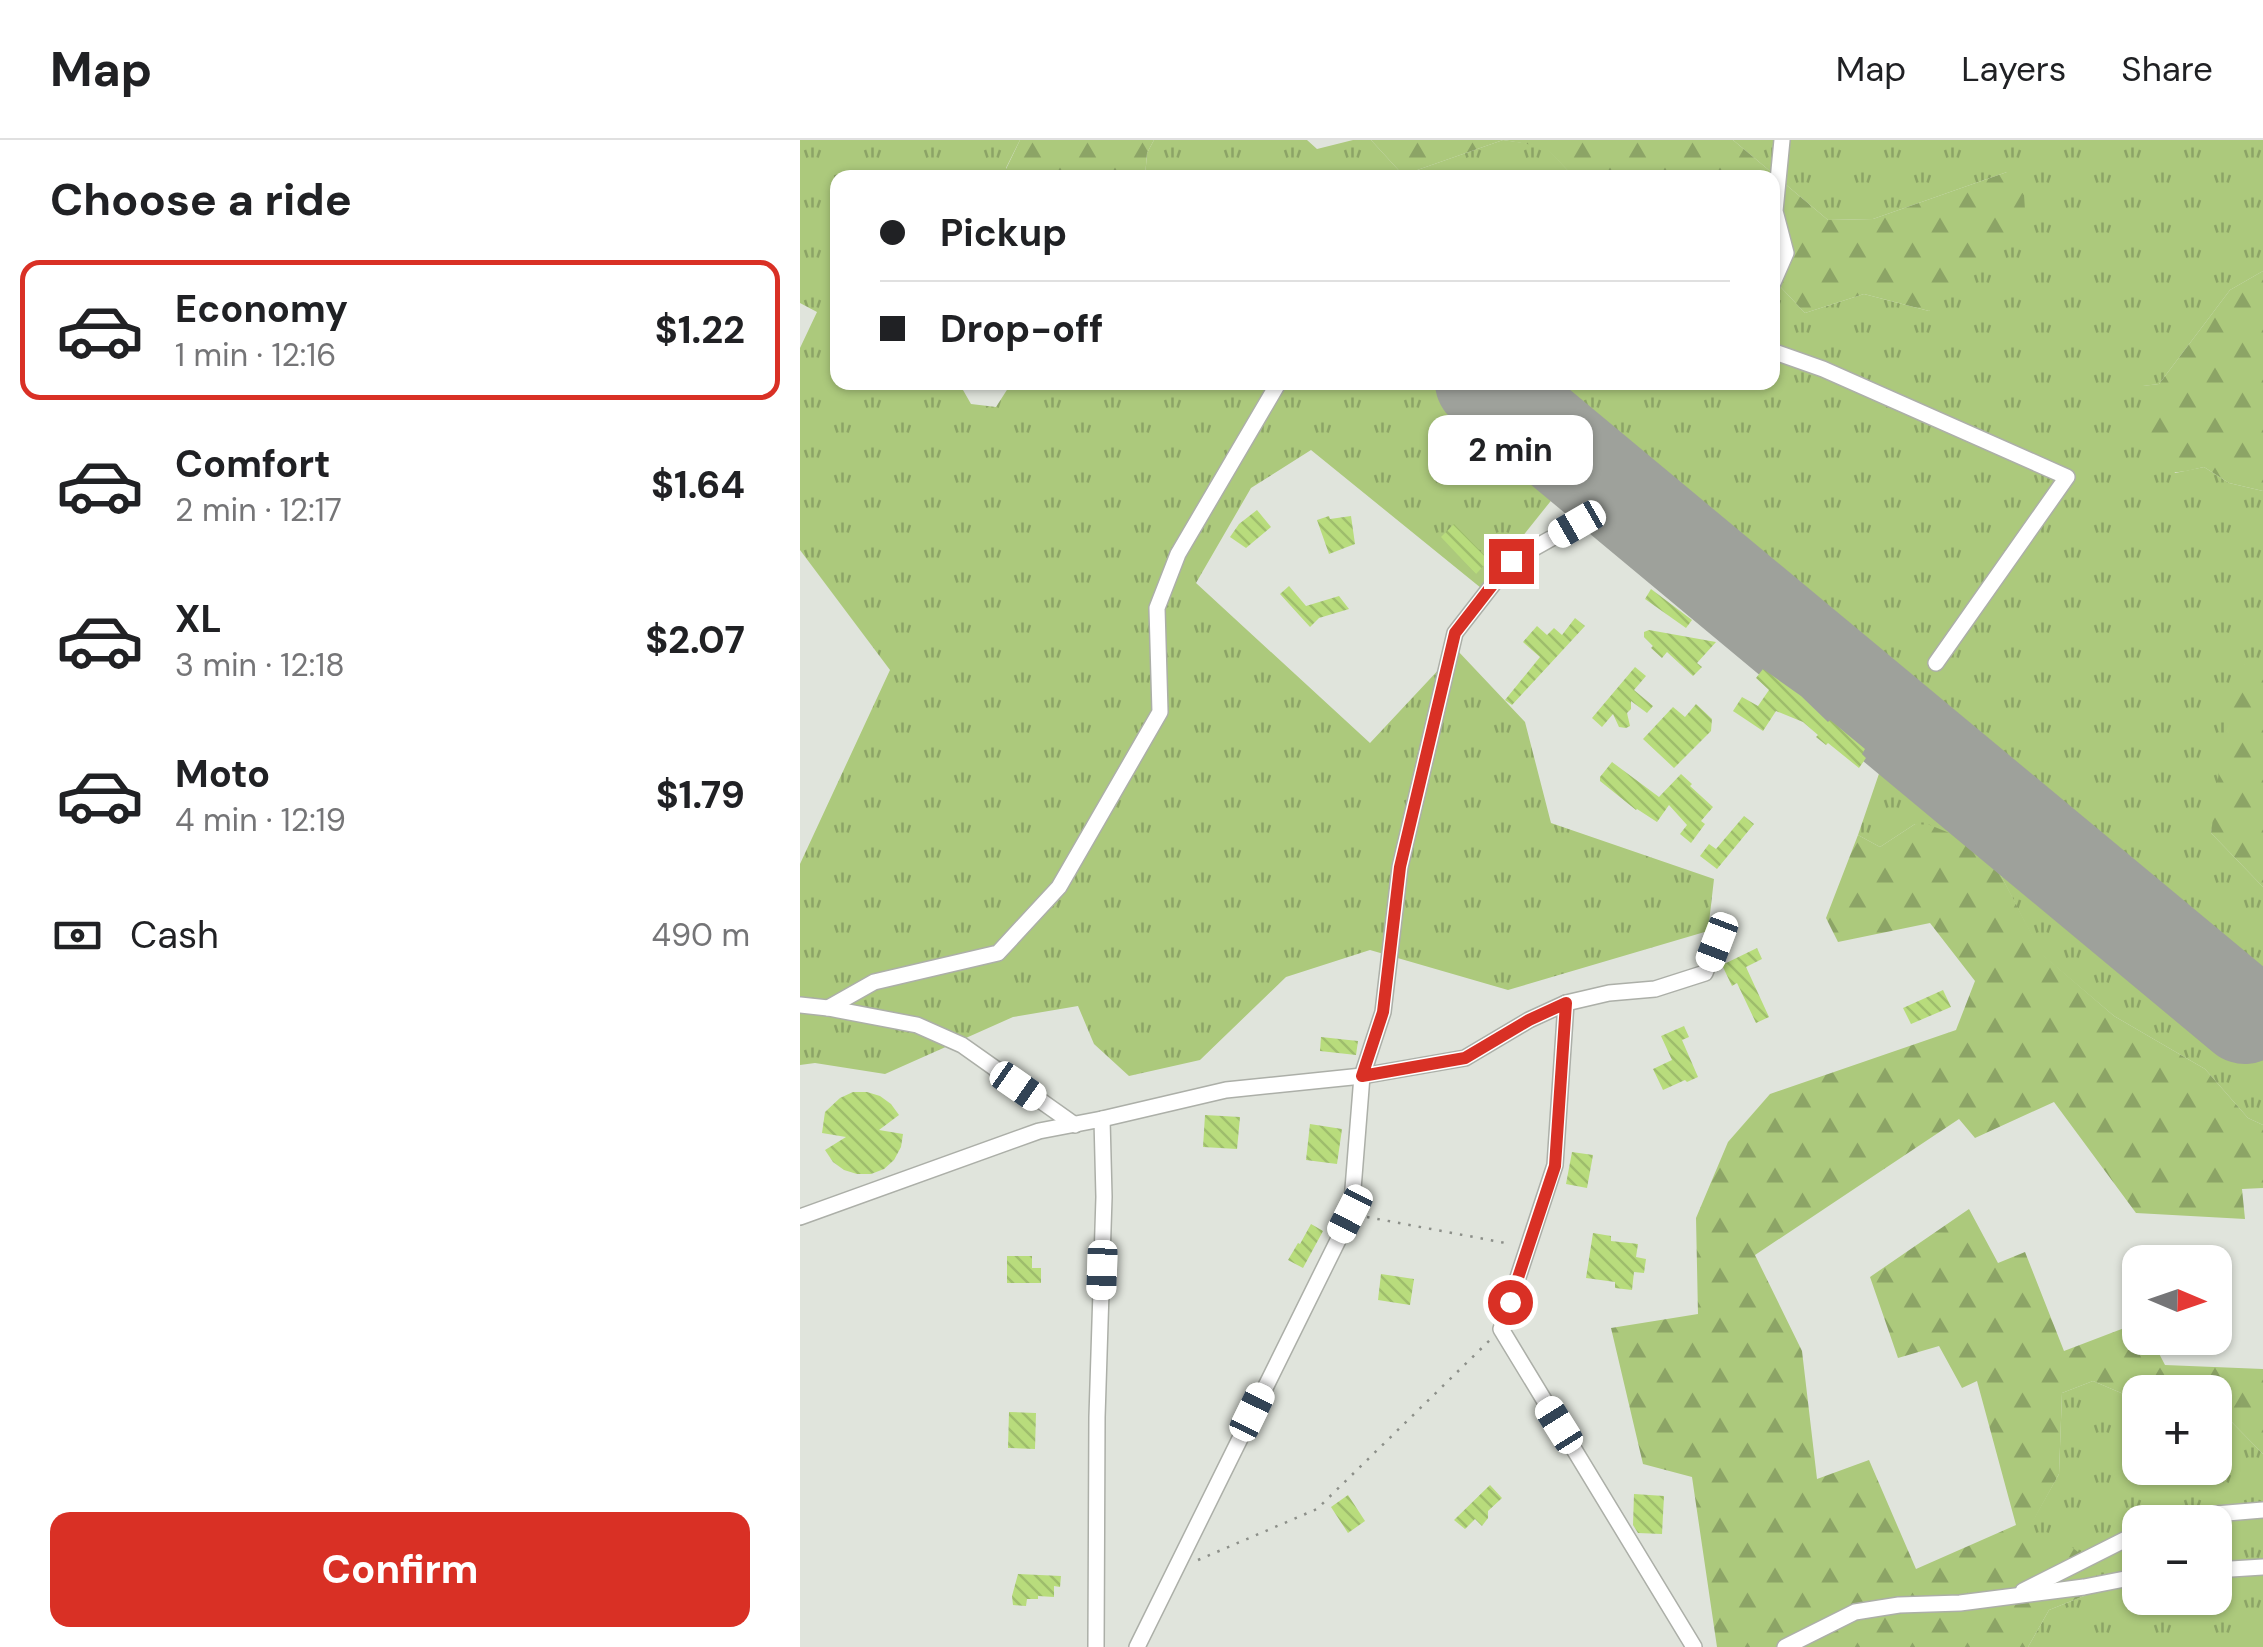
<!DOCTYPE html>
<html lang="en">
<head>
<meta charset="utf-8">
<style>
	body { margin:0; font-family:"DM Sans",sans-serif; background:#f6f6f6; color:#202124; height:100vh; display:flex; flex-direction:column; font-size:38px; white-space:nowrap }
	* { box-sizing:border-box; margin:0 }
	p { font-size:32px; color:#757577 }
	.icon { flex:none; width:55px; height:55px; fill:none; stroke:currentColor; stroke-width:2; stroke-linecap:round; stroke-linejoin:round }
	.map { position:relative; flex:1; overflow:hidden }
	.side { display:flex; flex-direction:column; background:#fff; width:800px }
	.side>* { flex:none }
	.guide { position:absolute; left:30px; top:30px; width:950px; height:220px; border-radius:20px; box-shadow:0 2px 8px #0004; display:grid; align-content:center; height:220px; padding:0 50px; background:#fff }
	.needle { width:65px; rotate:92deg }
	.buttons { position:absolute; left:1322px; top:1105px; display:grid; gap:20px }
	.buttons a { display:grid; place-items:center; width:110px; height:110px; border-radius:20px; background:#fff; box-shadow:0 2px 8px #0004; font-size:50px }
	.end { position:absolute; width:45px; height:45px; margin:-22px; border:12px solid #d93025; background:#fff; box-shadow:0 0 0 5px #fff }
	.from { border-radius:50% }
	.bubble { position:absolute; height:70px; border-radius:20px; background:#fff; box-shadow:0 2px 8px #0004; font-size:32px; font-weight:700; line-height:70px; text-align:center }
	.car { position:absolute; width:30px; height:60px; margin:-30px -15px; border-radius:12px; box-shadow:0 0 8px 2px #0007; background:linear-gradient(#fff 24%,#345 0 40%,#fff 0 76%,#345 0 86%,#fff 0) }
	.guide b { display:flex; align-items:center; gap:35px; height:95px; font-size:38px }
	.guide b+b { border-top:2px solid #e0e0e0 }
	.guide i { width:25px; height:25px; background:#202124 }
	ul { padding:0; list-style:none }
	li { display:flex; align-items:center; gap:30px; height:140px; margin:0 20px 15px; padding:0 30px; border:5px solid transparent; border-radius:20px }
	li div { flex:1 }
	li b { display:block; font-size:38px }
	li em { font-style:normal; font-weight:700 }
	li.active { border-color:#d93025 }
	li>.icon { width:90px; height:90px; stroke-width:1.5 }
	h2 { padding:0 50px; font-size:45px; line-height:120px }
	.pay { display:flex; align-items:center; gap:25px; height:110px; padding:0 50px; font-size:38px }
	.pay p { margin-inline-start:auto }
	.button { display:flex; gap:20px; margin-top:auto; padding:20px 50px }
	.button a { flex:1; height:115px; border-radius:20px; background:#d93025; color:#fff; font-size:40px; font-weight:700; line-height:115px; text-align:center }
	header { display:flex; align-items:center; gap:60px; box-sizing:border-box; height:140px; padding:0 50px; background:#fff; border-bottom:2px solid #e0e0e0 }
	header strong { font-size:48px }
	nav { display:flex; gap:55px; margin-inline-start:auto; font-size:35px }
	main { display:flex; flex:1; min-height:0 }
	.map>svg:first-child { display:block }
	.grass { fill:url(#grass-tufts); fill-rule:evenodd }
	.forest { fill:url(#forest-firs) }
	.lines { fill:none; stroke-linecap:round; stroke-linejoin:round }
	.runway { stroke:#9ea19b; stroke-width:98 }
	.building { fill:url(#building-back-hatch) }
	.minor-casing { stroke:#acafa8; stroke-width:18 }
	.path { stroke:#8c8f89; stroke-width:2.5; stroke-dasharray:2.5 8; stroke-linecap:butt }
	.minor { stroke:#fff; stroke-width:15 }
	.route { stroke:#d93025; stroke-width:12 }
</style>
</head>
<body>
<header>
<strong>Map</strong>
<nav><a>Map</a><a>Layers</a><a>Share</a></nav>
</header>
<main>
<section class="side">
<h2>Choose a ride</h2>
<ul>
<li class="active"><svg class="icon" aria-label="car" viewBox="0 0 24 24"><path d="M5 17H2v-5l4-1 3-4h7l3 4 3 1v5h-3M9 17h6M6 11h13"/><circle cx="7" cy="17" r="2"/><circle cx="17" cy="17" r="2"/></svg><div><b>Economy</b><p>1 min · 12:16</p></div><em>$1.22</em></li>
<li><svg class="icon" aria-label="car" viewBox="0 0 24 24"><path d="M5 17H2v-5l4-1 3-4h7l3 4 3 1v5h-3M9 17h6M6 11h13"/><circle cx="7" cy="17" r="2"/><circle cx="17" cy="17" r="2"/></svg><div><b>Comfort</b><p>2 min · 12:17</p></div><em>$1.64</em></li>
<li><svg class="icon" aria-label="car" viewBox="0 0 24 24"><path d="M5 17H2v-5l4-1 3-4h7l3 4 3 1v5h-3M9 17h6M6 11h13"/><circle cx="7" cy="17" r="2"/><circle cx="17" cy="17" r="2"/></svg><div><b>XL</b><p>3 min · 12:18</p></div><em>$2.07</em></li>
<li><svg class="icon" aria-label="car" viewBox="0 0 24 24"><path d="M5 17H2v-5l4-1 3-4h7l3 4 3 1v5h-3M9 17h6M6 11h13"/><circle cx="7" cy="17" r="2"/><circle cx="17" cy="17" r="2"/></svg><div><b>Moto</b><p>4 min · 12:19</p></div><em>$1.79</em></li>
</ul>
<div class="pay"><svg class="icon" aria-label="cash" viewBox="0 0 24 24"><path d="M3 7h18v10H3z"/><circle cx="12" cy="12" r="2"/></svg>Cash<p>490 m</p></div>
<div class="button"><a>Confirm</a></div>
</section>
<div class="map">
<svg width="1463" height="1507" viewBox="0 0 1463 1507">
	<defs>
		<pattern id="grass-tufts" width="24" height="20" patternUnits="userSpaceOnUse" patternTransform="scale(2.5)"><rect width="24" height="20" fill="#acc97c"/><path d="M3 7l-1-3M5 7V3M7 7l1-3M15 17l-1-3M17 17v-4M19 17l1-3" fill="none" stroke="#8ca466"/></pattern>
		<pattern id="forest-firs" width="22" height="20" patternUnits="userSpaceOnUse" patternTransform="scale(2.5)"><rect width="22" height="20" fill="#acc97c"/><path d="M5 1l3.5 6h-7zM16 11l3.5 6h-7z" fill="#8ca466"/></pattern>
		<pattern id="building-back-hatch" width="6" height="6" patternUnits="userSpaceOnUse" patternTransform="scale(2.5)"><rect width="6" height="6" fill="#b8dc7c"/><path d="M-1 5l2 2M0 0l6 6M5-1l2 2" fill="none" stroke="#9ebd6c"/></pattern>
	</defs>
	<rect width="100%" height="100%" fill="#e0e4dc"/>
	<g class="grass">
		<path d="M0,0H220L206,28L207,37L38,38V242L159,243L171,264L196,267L212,242H972L973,139L1005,173L1064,154L1129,171L1207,32L1073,79L1028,80L933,0H1463V131L1430,150L1359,244L1343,246L1375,333L1404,327L1429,343L1463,351V524H1445L1411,693L1463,747V985L1448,978L1405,929L1314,876L1241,814L1193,720L1115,684L1080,707L1058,695L1083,622L758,352L681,448L511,310L451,348L396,443L570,603L657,510L725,582L751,683L914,739L908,791L708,850L570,810L486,837L400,920L329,936L294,904L278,866L213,877L85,934L15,923L0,925V724L90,530L0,410V208L17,172L0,163Z"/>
		<path d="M354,0H507L517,9L553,0H571L603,35L703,0L745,6L774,37L345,38L347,13Z"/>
		<path d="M1293,1241L1340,1261V1328H1415V1265L1463,1314V1507H1228L1249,1470L1289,1454L1223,1398L1259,1334L1262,1253ZM1340,1382H1415V1458H1340Z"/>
	</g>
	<g class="forest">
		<path d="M220,0H354L347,13L345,37H207L206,29Z"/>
		<path d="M571,0H933L1028,80L1073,79L1207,32L1224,55L1226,85L1129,171L1064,154L1005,173L973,139L972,38L774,37L745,7L703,0L603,35Z"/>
		<path d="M1463,131V351L1429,343L1404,327C1394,329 1382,333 1372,332C1338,325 1343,272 1342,246L1359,244L1430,150Z"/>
		<path d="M1445,524H1463V747L1411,693L1432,531Z"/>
		<path d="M1115,684L1130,685L1171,702L1193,720L1242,814L1314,876L1405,929L1448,978L1463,985V1048L1442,1049L1445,1079L1336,1073L1254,962L1175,998L1159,979L955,1115L1002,1211L1017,1339L1069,1320L1116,1429L1216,1385L1177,1241L1162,1248L1139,1206L1098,1218L1070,1137L1169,1069L1198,1123L1225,1112L1264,1211L1340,1182V1198H1351L1365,1225L1463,1229V1314L1415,1265V1252H1340V1261L1293,1241L1262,1253L1259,1334L1224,1398L1265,1402L1299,1428L1289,1454L1249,1470L1228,1507H917L892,1337L843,1324L811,1188L898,1174L896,1078L928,1002L970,954L1156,890L1175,841L1130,783L1038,802L1026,778L1058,695L1080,707Z"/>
	</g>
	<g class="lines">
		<path class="runway" d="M684,242L1445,875"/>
	</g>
	<g class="building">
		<path d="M457,370L471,387L446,408L430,397L439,384Z"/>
		<path d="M529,376L530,379L551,376L555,404L529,414L517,380Z"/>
		<path d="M654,384L689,420L676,434L641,397Z"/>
		<path d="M489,446L506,466L539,456L549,469L519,478L510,487L480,454Z"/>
		<path d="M851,449L892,480L886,488L845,459Z"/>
		<path d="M775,478L785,486L712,565L705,560L740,517L723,502L737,486L747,495L754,488L762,495Z"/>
		<path d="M849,490L916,502L897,523L902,527L893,536L867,512L862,518L851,508L853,506L844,497V492Z"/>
		<path d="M835,527L846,536L834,550L853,566L847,573L831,561V569L827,573L830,586L826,588L819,587L813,574L802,587L792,578Z"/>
		<path d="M963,529L1001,556L1028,582L1030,580L1065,609L1062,614L1066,618L1059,628L1028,603L1026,605L1016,597L1018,595L1003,582L976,571L963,591L933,571L942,557L958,566L969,550L956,538Z"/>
		<path d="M896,564L912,579L911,591L874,628L843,599L873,567L885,577Z"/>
		<path d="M812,622L859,657L881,634L892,644L890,646L913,667L901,681L905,684L891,703L880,694L887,685L869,665L857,682L837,669L836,670L800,641V637Z"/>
		<path d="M944,676L954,684L917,729L900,716L909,704L916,709Z"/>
		<path d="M957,808L962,819L946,827L969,877L956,883L937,843L932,846L922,825Z"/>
		<path d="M1143,850L1151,867L1111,884L1103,868Z"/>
		<path d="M884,886L889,897L882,900L898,937L887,942L885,940L863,950L853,929L872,920L861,896Z"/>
		<path d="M521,897L558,901L556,915L520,911Z"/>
		<path d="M53,952H67L80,956L91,964L99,975L79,990L103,994L101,1007L94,1020L84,1029L71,1034H57L44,1030L33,1022L25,1010L46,997L22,993L25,972L40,958Z"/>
		<path d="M405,975L440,977L437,1009L403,1007Z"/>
		<path d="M510,984L542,989L537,1024L506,1020Z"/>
		<path d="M772,1012L793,1015L787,1048L766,1044Z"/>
		<path d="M511,1084L523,1091L503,1128L488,1120L498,1103L500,1104Z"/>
		<path d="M793,1093L811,1096V1101L838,1104L836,1117L846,1119L844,1133L834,1132L832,1150L815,1148V1142L786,1138Z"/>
		<path d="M207,1116H232V1128H241V1143H207Z"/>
		<path d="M581,1134L614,1139L610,1165L578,1160Z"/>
		<path d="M209,1272L236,1273L235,1309L208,1308Z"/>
		<path d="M690,1345L702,1358L688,1371V1378L682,1386L675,1379L665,1389L654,1380Z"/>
		<path d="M834,1354L864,1356L862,1394L838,1393L833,1385Z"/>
		<path d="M548,1355L565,1381L548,1393L531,1367Z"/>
		<path d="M218,1434L261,1436L260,1447L254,1446V1457L238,1456V1459H227L226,1466L213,1465L212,1456Z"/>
	</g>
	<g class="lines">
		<defs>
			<g id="minor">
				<path d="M972,145L986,113L975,71L982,0"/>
				<path d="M972,211L1023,229L1267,337L1136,523"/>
				<path d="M766,863L755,1025L701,1189L894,1507"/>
				<path d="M0,865L28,868L117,885L162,905L275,985"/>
				<path d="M28,868L74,842L198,813L259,747L360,572L357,468L378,414L479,242"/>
				<path d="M302,979L426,950L562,936L665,918L729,880L766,863L809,853L855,849L905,833L917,802"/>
				<path d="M0,1077L239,991L302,979L304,1057L297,1277L296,1507"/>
				<path d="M1358,1382L1368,1378L1463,1370"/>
				<path d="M1415,1430L1463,1427"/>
				<path d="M1223,1451L1340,1392"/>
				<path d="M337,1507L551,1074L562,936L583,872L600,727L655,493L711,421L777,384"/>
				<path d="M985,1507L1055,1472L1099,1465L1160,1463L1284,1447L1340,1436"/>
			</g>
		</defs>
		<use href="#minor" class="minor-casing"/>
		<g class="path">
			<path d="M567,1077L711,1104"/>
			<path d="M398,1420L517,1369L690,1200"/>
		</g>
		<use href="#minor" class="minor"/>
	</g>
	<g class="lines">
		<path class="route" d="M710,1162L755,1026L766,863L729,880L665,918L562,936L583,872L600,727L655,493L711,421"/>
	</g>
</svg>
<div class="buttons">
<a><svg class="needle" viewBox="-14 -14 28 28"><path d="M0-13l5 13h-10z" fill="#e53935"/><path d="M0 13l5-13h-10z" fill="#757577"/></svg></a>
<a>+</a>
<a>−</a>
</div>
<i class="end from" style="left:710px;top:1162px"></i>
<i class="end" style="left:711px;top:421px"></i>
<div class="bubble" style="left:628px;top:275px;width:165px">2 min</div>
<i class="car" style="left:777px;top:384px;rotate:240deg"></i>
<i class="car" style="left:917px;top:802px;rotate:201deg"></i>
<i class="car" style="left:218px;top:946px;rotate:125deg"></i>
<i class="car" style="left:550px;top:1074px;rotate:207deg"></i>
<i class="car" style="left:302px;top:1130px;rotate:182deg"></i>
<i class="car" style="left:452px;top:1272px;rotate:26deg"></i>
<i class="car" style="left:759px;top:1285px;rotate:328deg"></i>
<div class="guide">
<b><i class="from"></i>Pickup</b>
<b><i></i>Drop-off</b>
</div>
</div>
</main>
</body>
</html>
